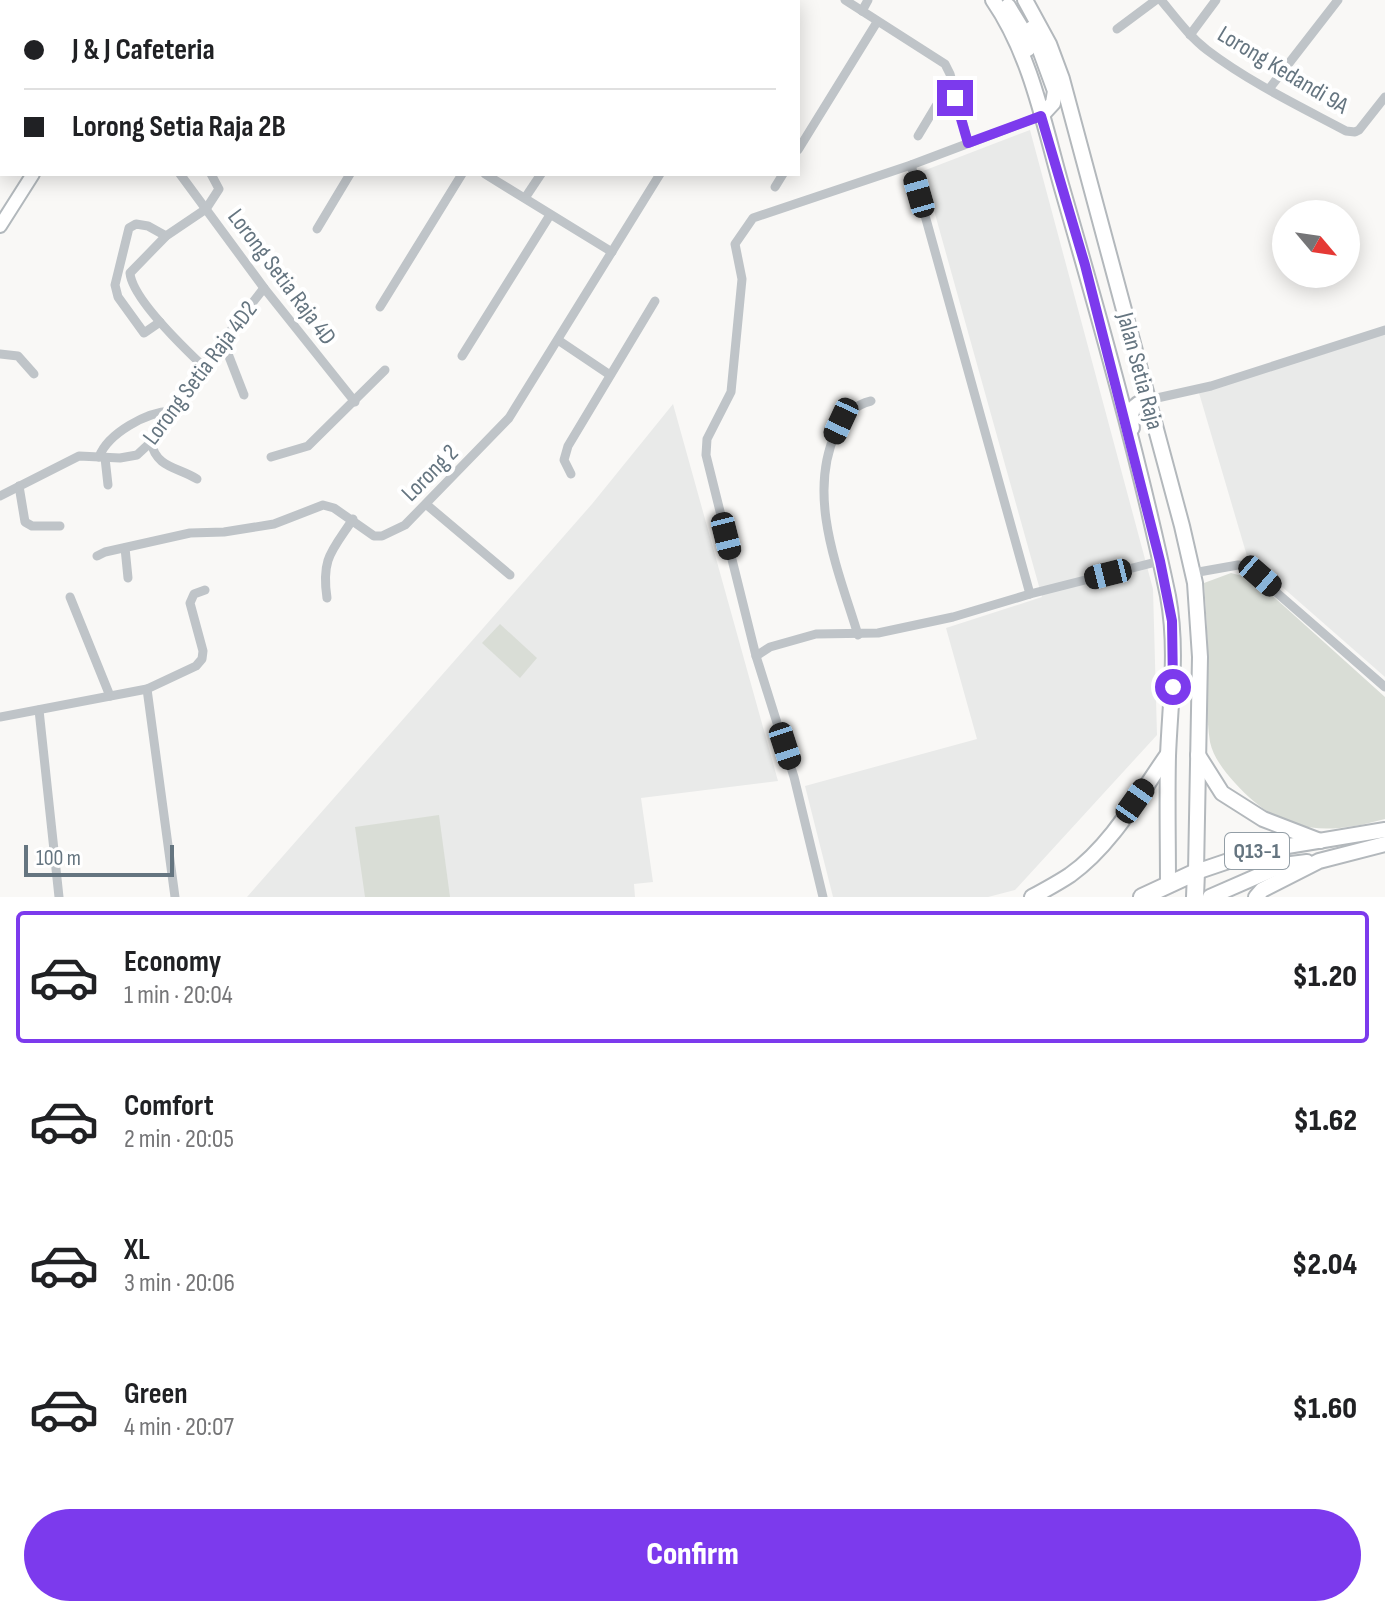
<!DOCTYPE html>
<html lang="en">
<head>
<meta charset="utf-8">
<style>
	body { margin:0; font-family:"Sofia Sans Condensed",sans-serif; background:#f2f2f2; color:#202124; height:100vh; display:flex; flex-direction:column; font-size:30px; white-space:nowrap }
	* { box-sizing:border-box; margin:0 }
	p { font-size:26px; color:#757577 }
	.icon { flex:none; width:44px; height:44px; fill:none; stroke:currentColor; stroke-width:2; stroke-linecap:round; stroke-linejoin:round }
	.map { position:relative; height:897px; overflow:hidden }
	.panel { display:flex; flex-direction:column; background:#fff; flex:1 }
	.panel>* { flex:none }
	.banner { position:absolute; left:0px; top:0px; width:800px; height:176px; box-shadow:0 4px 20px #0003; display:grid; align-content:center; height:176px; padding:0 24px; background:#fff }
	.needle { width:52px; rotate:119deg }
	.fabs { position:absolute; left:1272px; top:200px; display:grid; gap:16px }
	.fabs a { display:grid; place-items:center; width:88px; height:88px; border-radius:50%; background:#fff; box-shadow:0 4px 20px #0003; font-size:40px }
	.scale { position:absolute; left:24px; bottom:20px; width:150px; box-sizing:border-box; padding-left:8px; border:4px solid #657580; border-top:0; font-size:22px; line-height:28px; white-space:nowrap; color:#657580; -webkit-text-stroke:6px #fff; paint-order:stroke }
	.end { position:absolute; width:36px; height:36px; margin:-18px; border:10px solid #7c3aed; background:#fff; box-shadow:0 0 0 4px #fff }
	.from { border-radius:50% }
	.car { position:absolute; width:24px; height:48px; margin:-24px -12px; border-radius:10px; box-shadow:0 0 6px 2px #0007; background:linear-gradient(#222 24%,#8ab4d8 0 40%,#222 0 76%,#8ab4d8 0 86%,#222 0) }
	.banner b { display:flex; align-items:center; gap:28px; height:76px; font-size:30px }
	.banner b+b { border-top:2px solid #e0e0e0 }
	.banner i { width:20px; height:20px; background:#202124 }
	ul { padding:14px 0 0; list-style:none }
	li { display:flex; align-items:center; gap:24px; height:132px; margin:0 16px 12px; padding:0 8px; border:4px solid transparent; border-radius:8px }
	li div { flex:1 }
	li b { display:block; font-size:30px }
	li em { font-style:normal; font-weight:800 }
	li.current { border-color:#7c3aed }
	li>.icon { width:72px; height:72px; stroke-width:1.5 }
	.primary-button { display:flex; gap:16px; margin-top:auto; padding:16px 24px }
	.primary-button a { flex:1; height:92px; border-radius:48px; background:#7c3aed; color:#fff; font-size:32px; font-weight:800; line-height:92px; text-align:center }
	.map>svg:first-child { display:block }
	.built { fill:#e9eae9 }
	.grass { fill:#d9ddd6 }
	.lines { fill:none; stroke-linecap:round; stroke-linejoin:round }
	.secondary-casing { stroke:#b2b8bc; stroke-width:16 }
	.primary-casing { stroke:#b3b8bc; stroke-width:18 }
	.highway-casing { stroke:#b3b7bb; stroke-width:20 }
	.street { stroke:#bfc4c8; stroke-width:9 }
	.secondary { stroke:#fff; stroke-width:12 }
	.primary { stroke:#fff; stroke-width:14 }
	.highway { stroke:#fff; stroke-width:16 }
	.route { stroke:#7c3aed; stroke-width:10 }
	.labels { text-anchor:middle; dominant-baseline:central; stroke-width:8; stroke-linejoin:round; paint-order:stroke }
	.shield { fill:#fff; stroke:#939ea6; stroke-width:2 }
	.shield-label { font-size:22px; font-weight:bold; fill:#657580 }
	.street-label { font-size:24px; fill:#657580; stroke:#fff }
</style>
</head>
<body>
<div class="map">
<svg width="1385" height="897" viewBox="0 0 1385 897">
	<rect width="100%" height="100%" fill="#f9f8f6"/>
	<g class="built">
		<path d="M1030,130L1153,589L1157,735L1015,890L988,897H833L805,786L977,739L946,628L1042,597L923,171Z"/>
		<path d="M1385,333V677L1247,556L1199,393Z"/>
		<path d="M673,404L778,781L641,798L653,882L634,884L635,897H247L592,504Z"/>
	</g>
	<g class="grass">
		<path d="M1231,573L1254,579L1385,697V819C1323,836 1281,834 1235,783C1225,772 1213,757 1210,742C1206,718 1208,693 1208,668C1208,640 1206,611 1204,583Z"/>
		<path d="M500,624L537,658L520,678L482,643Z"/>
		<path d="M439,815L450,897H365L355,827Z"/>
	</g>
	<g class="lines">
		<defs>
			<g id="secondary">
				<path d="M141,2L142,0"/>
				<path d="M0,226L33,174"/>
			</g>
			<g id="primary">
				<path d="M993,0C1031,55 1044,125 1062,188C1101,323 1139,459 1168,596C1178,650 1170,702 1168,756C1167,799 1168,842 1168,885"/>
				<path d="M1025,0L1049,44L1062,79L1182,526L1195,583L1200,657L1196,872L1258,851L1385,830"/>
				<path d="M1008,6L1022,29L1028,49"/>
				<path d="M1032,28L1055,91L1053,103L1041,116"/>
				<path d="M1132,428C1129,412 1132,404 1148,400"/>
				<path d="M1198,755L1222,793L1263,819L1320,841"/>
				<path d="M1032,897C1045,890 1058,883 1070,875C1112,845 1139,795 1168,754"/>
				<path d="M1210,897L1283,865L1307,862"/>
				<path d="M1256,897L1262,890L1319,861L1385,844"/>
			</g>
			<path id="highway" d="M1142,897L1196,872L1195,897"/>
		</defs>
		<use href="#secondary" class="secondary-casing"/>
		<use href="#primary" class="primary-casing"/>
		<use href="#highway" class="highway-casing"/>
		<g class="street">
			<path d="M845,0L945,64L950,74L968,143"/>
			<path d="M1161,0C1176,18 1189,36 1207,50C1249,82 1299,106 1346,131L1355,132L1359,130L1385,97"/>
			<path d="M416,2L417,0"/>
			<path d="M767,2L768,0"/>
			<path d="M862,11L868,0"/>
			<path d="M1117,29L1156,0"/>
			<path d="M1190,35L1216,0"/>
			<path d="M0,60L2,61"/>
			<path d="M1269,89L1338,0"/>
			<path d="M918,136L936,106L955,98"/>
			<path d="M798,150L877,22"/>
			<path d="M911,165L1030,594"/>
			<path d="M180,174L264,288L355,402"/>
			<path d="M485,174L612,252"/>
			<path d="M775,187L783,174"/>
			<path d="M525,198L541,174"/>
			<path d="M317,229L350,174"/>
			<path d="M380,307L462,174"/>
			<path d="M160,322L144,333L118,297L115,285L129,228L136,224L148,226L166,236"/>
			<path d="M558,340L610,375"/>
			<path d="M223,341L244,395"/>
			<path d="M0,354L18,356L34,374"/>
			<path d="M462,356L550,215"/>
			<path d="M203,366C184,348 132,298 130,273L166,236L206,209L219,189L211,174"/>
			<path d="M1148,400L1211,386L1385,330"/>
			<path d="M151,442C156,468 178,467 197,479"/>
			<path d="M99,457C108,433 147,412 171,411"/>
			<path d="M271,457L308,446L385,370"/>
			<path d="M105,458L108,485"/>
			<path d="M571,474L564,460L568,446L655,301"/>
			<path d="M19,486L25,522L32,526H60"/>
			<path d="M0,496L79,456L120,458L137,455L151,442L203,366L264,288"/>
			<path d="M427,505L510,575"/>
			<path d="M125,548L128,578"/>
			<path d="M97,556L105,552L190,533L224,532L274,524L323,505L334,508L374,536H382L405,525L509,418L660,174"/>
			<path d="M1193,573L1238,565L1246,566L1385,687"/>
			<path d="M70,597L110,696"/>
			<path d="M327,598C321,558 332,551 353,519"/>
			<path d="M858,635C839,572 806,497 836,432C843,417 854,405 871,401"/>
			<path d="M756,656L770,647L816,634L878,633L953,617L1030,594L1160,561"/>
			<path d="M147,689L175,897"/>
			<path d="M39,710L59,897"/>
			<path d="M0,717L147,689L196,666L202,659L203,651L190,603L194,594L205,590"/>
			<path d="M823,897L794,777L756,656L706,455L707,439L731,392L742,279L735,244L753,218L911,165L1041,116"/>
		</g>
		<use href="#secondary" class="secondary"/>
		<use href="#primary" class="primary"/>
		<use href="#highway" class="highway"/>
	</g>
	<g class="lines">
		<path class="route" d="M955,98L968,143L1041,116L1085,265L1160,561L1172,621L1173,687"/>
	</g>
	<g class="labels">
		<rect class="shield" x="1225" y="833" width="64" height="36" rx="6"/>
		<g class="shield-label">
			<text x="1257" y="851">Q13-1</text>
		</g>
		<g class="street-label">
			<text transform="translate(1283 70) rotate(31)">Lorong Kedandi 9A</text>
			<text transform="translate(282 277) rotate(53)">Lorong Setia Raja 4D</text>
			<text transform="translate(1140 371) rotate(75)">Jalan Setia Raja</text>
			<text transform="translate(200 373) rotate(-53)">Lorong Setia Raja 4D2</text>
			<text transform="translate(430 473) rotate(-45)">Lorong 2</text>
		</g>
	</g>
</svg>
<div class="fabs">
<a><svg class="needle" viewBox="-14 -14 28 28"><path d="M0-13l5 13h-10z" fill="#e53935"/><path d="M0 13l5-13h-10z" fill="#757577"/></svg></a>
</div>
<div class="scale">100 m</div>
<i class="end from" style="left:1173px;top:687px"></i>
<i class="end" style="left:955px;top:98px"></i>
<i class="car" style="left:919px;top:194px;rotate:344deg"></i>
<i class="car" style="left:841px;top:421px;rotate:205deg"></i>
<i class="car" style="left:726px;top:536px;rotate:166deg"></i>
<i class="car" style="left:1108px;top:574px;rotate:256deg"></i>
<i class="car" style="left:1260px;top:576px;rotate:131deg"></i>
<i class="car" style="left:785px;top:746px;rotate:162deg"></i>
<i class="car" style="left:1135px;top:801px;rotate:35deg"></i>
<div class="banner">
<b><i class="from"></i>J &amp; J Cafeteria</b>
<b><i></i>Lorong Setia Raja 2B</b>
</div>
</div>
<section class="panel">
<ul>
<li class="current"><svg class="icon" aria-label="car" viewBox="0 0 24 24"><path d="M5 17H2v-5l4-1 3-4h7l3 4 3 1v5h-3M9 17h6M6 11h13"/><circle cx="7" cy="17" r="2"/><circle cx="17" cy="17" r="2"/></svg><div><b>Economy</b><p>1 min · 20:04</p></div><em>$1.20</em></li>
<li><svg class="icon" aria-label="car" viewBox="0 0 24 24"><path d="M5 17H2v-5l4-1 3-4h7l3 4 3 1v5h-3M9 17h6M6 11h13"/><circle cx="7" cy="17" r="2"/><circle cx="17" cy="17" r="2"/></svg><div><b>Comfort</b><p>2 min · 20:05</p></div><em>$1.62</em></li>
<li><svg class="icon" aria-label="car" viewBox="0 0 24 24"><path d="M5 17H2v-5l4-1 3-4h7l3 4 3 1v5h-3M9 17h6M6 11h13"/><circle cx="7" cy="17" r="2"/><circle cx="17" cy="17" r="2"/></svg><div><b>XL</b><p>3 min · 20:06</p></div><em>$2.04</em></li>
<li><svg class="icon" aria-label="car" viewBox="0 0 24 24"><path d="M5 17H2v-5l4-1 3-4h7l3 4 3 1v5h-3M9 17h6M6 11h13"/><circle cx="7" cy="17" r="2"/><circle cx="17" cy="17" r="2"/></svg><div><b>Green</b><p>4 min · 20:07</p></div><em>$1.60</em></li>
</ul>
<div class="primary-button"><a>Confirm</a></div>
</section>
</body>
</html>
